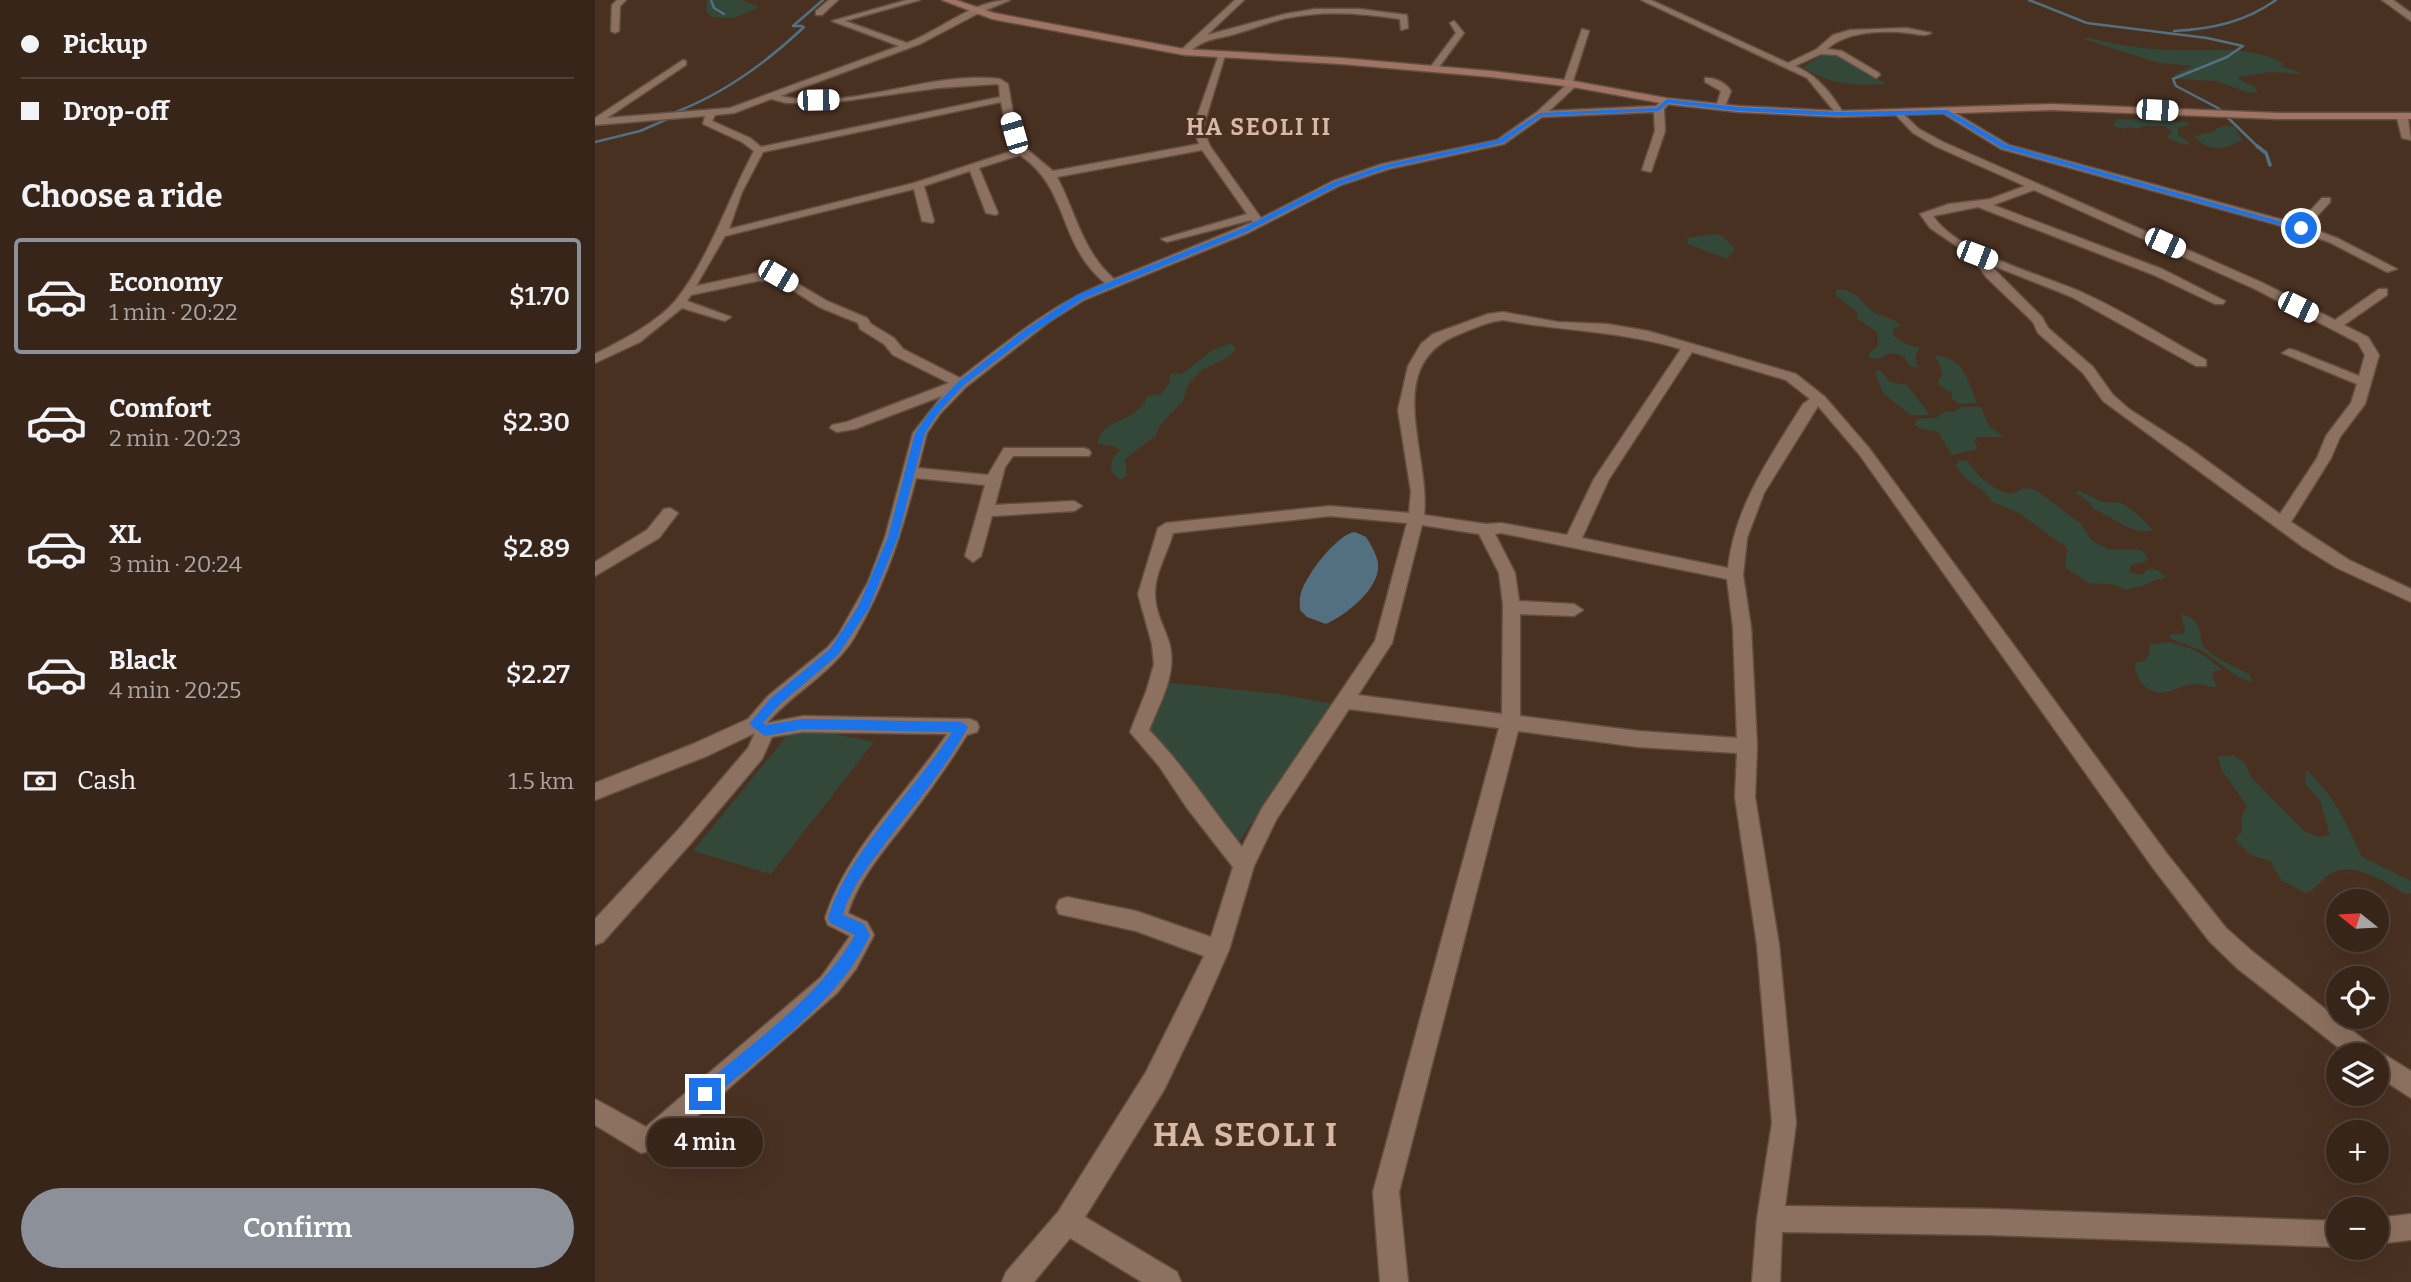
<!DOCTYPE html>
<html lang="en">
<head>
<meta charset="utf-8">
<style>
	body { margin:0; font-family:Bitter,serif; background:#423127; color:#f1f3f6; height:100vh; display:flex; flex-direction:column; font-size:26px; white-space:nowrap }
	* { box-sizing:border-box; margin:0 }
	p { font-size:23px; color:#aaa5a2 }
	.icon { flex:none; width:38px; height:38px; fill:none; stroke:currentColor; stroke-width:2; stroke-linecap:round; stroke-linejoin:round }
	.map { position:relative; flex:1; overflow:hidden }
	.drawer { display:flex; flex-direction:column; background:#37251a; width:595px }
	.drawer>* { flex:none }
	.banner { display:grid; align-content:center; height:154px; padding:0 21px; background:#37251a }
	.needle { width:46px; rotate:288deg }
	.fabs { position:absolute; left:1731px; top:889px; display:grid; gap:14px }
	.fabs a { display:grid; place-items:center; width:63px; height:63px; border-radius:50%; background:#37251a; box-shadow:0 7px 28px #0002,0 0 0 2px #514239; font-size:35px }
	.end { position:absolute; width:32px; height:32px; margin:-16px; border:9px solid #1a73e8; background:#fff; box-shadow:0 0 0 4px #fff }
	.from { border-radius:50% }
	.bubble { position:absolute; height:49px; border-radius:24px; background:#37251a; box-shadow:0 7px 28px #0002,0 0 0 2px #514239; font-size:23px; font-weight:600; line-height:49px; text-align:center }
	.car { position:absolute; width:21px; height:42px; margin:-21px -10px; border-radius:9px; box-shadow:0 0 5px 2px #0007; background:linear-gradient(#fff 24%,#345 0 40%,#fff 0 76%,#345 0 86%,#fff 0) }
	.banner b { display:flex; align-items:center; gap:24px; height:66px; font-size:26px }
	.banner b+b { border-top:2px solid #514239 }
	.banner i { width:18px; height:18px; background:#f1f3f6 }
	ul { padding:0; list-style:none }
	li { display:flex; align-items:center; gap:21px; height:116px; margin:0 14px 10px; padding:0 7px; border:4px solid transparent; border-radius:7px }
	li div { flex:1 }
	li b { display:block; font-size:26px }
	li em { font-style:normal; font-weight:600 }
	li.on { border-color:#8c9099 }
	li>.icon { width:63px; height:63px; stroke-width:1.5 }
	h2 { padding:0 21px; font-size:32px; line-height:84px }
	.pay { display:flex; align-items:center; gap:18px; height:77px; padding:0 21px; font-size:26px }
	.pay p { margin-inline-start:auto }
	.cta { display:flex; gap:14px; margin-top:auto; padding:14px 21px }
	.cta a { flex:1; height:80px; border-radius:42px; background:#8c9099; color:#fff; font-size:28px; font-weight:600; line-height:80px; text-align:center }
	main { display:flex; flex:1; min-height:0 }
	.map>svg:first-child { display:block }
	.green { fill:#334838 }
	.water { fill:#537081 }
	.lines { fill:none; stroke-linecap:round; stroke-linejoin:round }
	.stream-far1 { stroke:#537081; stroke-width:2.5 }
	.stream { stroke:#537081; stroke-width:3.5 }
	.minor-casing { stroke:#634f41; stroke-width:3 }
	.tertiary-casing { stroke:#634f41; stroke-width:3 }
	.secondary-casing { stroke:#634f41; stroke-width:3 }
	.minor { fill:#8d7160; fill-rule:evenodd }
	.tertiary { fill:#8d7160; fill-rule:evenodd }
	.secondary { fill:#a07464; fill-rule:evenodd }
	.route { fill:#1a73e8 }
	.labels { text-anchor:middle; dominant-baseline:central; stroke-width:6; stroke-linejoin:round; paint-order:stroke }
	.far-district-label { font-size:23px; font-weight:bold; letter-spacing:2px; fill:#d7b9a6; stroke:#493122 }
	.near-district-label { font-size:33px; font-weight:bold; letter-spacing:2px; fill:#d7b9a6; stroke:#493122 }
</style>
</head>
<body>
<main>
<section class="drawer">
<div class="banner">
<b><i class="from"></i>Pickup</b>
<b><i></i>Drop-off</b>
</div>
<h2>Choose a ride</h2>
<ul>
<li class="on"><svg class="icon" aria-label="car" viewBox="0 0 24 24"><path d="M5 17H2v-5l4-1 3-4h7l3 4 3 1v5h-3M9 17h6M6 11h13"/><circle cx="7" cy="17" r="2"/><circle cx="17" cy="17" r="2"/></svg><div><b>Economy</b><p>1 min · 20:22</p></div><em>$1.70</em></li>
<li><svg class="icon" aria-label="car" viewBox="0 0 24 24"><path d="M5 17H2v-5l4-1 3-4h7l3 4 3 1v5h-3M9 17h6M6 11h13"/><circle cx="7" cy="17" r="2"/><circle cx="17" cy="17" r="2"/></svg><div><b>Comfort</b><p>2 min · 20:23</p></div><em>$2.30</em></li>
<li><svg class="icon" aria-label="car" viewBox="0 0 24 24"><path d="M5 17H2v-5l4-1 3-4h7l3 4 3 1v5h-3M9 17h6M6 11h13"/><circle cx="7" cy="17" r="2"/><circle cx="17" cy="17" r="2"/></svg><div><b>XL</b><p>3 min · 20:24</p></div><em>$2.89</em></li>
<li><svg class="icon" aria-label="car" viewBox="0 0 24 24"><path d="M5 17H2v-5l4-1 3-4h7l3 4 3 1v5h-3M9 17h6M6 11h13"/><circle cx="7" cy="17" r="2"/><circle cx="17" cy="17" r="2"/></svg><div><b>Black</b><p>4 min · 20:25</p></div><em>$2.27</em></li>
</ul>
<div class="pay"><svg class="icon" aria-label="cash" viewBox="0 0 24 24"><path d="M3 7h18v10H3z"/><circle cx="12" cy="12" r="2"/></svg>Cash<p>1.5 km</p></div>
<div class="cta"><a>Confirm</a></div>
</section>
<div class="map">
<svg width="1816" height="1282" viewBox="0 0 1816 1282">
	<rect width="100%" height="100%" fill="#493122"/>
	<g class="green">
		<path d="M112,0H146L162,6L163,8L138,18L117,17L111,11Z"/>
		<path d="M1494,38C1522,45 1552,50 1581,50C1618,52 1655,44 1689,64L1685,66L1709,74L1676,72L1644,77L1643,79L1658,86L1663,92L1654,93L1622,81L1582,79L1579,75L1598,66L1564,63L1488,39Z"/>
		<path d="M1232,54L1251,59L1291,84C1265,86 1231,85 1209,67L1224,56Z"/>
		<path d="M1522,119L1591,122L1596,124L1583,128V135L1595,143L1589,145L1571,137L1577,132L1570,126H1548L1544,129L1535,127L1529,129L1518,126Z"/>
		<path d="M1627,126L1640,127L1647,140C1629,150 1614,153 1599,136L1617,132Z"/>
		<path d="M1119,234L1127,236L1140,249L1132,259L1093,244L1092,238Z"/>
		<path d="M1242,289C1267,290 1266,308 1285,315C1293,318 1298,319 1306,325L1298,329L1299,336L1310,344L1325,348L1321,354V364L1325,368L1314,366L1310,358C1295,349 1297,354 1283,359L1274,357L1275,352L1283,346L1282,332L1262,318V312L1240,295Z"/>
		<path d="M636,343L641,349L632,358L608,369L594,383L587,402L566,424L560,436L530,459L532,476L525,480L516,471L517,460L525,450L518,446L503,444C505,417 540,426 553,396L566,394L574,383L576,373L587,374L618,350Z"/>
		<path d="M1340,355C1370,358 1373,381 1382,403L1364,404L1357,398V394L1342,383L1348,374Z"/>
		<path d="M1284,369L1295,382L1312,385L1335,415H1315L1288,393L1280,373Z"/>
		<path d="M1366,407H1386L1394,426L1409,437H1383L1379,440L1383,449L1357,455L1343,432L1327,429L1320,425L1322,419L1341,418L1351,411L1359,412Z"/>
		<path d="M1365,460L1372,461L1385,477L1403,490L1416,494L1429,488L1441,490L1486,524L1497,541L1513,549L1546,550L1553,558L1550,562L1536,565L1534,572L1547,575L1553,569C1562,569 1567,572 1571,578L1559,580L1550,585L1531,590L1520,585L1494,583L1470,567L1472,548L1424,513L1398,502L1387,490L1370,478L1360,465Z"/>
		<path d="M1485,491L1507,502L1527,503L1543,515L1558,530C1538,537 1518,516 1498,509L1495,503L1480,492Z"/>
		<path d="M1586,614C1616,623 1597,638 1614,652C1625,661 1643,667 1655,675L1657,682L1643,677L1608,651L1574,638L1577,634L1587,635L1590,631Z"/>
		<path d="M1574,642C1594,647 1612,654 1626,670L1619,671L1617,678L1623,687C1614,688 1609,684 1601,684C1583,684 1569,701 1552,688C1543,681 1541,674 1540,663L1549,661L1555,654L1554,645Z"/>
		<path d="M569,682L684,694L738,704L641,846L553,726Z"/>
		<path d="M200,726L279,742L176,874L98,851Z"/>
		<path d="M1638,755L1650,763L1656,777L1709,831L1724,837L1735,835L1725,800L1710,784L1711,770C1741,797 1750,821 1767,857L1816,881V893L1811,894C1789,883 1757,857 1732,876C1724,882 1722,888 1711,893L1687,881L1675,861L1656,855L1640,839L1647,831L1646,817L1652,806L1626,769L1623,757Z"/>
	</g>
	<path class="water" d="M760,532L771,537C776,545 781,553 783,563C786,588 751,615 731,624L712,617L705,610C705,604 704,598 706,593C711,575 742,534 760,532Z"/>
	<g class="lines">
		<g class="stream-far1">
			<path d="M116,0L119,8L129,14"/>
			<path d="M1434,0L1492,23L1612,38L1648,46L1632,57L1578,79L1581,86L1623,108L1664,148"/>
			<path d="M207,26H198L228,0"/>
			<path d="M1579,31C1617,29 1650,22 1681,0"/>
			<path d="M81,112C130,93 171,63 209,27"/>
			<path d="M0,142L45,131L75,118"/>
		</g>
		<path class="stream" d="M1662,146L1671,153L1675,165"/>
		<defs>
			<g id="minor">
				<path d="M22,0H31L25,6L24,31L20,33L16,31L17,5Z"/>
				<path d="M234,0H243L227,15H221V11Z"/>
				<path d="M312,0H325L250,21L312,43C346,30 378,0 415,0L384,13L325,44L185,96C258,112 332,70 405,79L413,84L419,119L428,146L458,171L604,144L598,128L624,54L631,52L608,128L615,146L666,218L738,181L787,164L902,140L942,112L970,86L968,84L987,29L994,31L978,81L983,84L954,111L1061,106L1068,99L1076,101L1069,109L1070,131L1056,172L1047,170L1060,131L1059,112L947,117L909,144L794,169L746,185L653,233L489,300L454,322L371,387L345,414L332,433L323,468L393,475L409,448H489L494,450L496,453L494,456H418L410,467L400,505L479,501L487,506L479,511L397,516L386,556L378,562L370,556L390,485L321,478C308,528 294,573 270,618C263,631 257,644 247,654C225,680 194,697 172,723L208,716L375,719L382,722L384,727L382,732L372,735C355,762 337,788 317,814C294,845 265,875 253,913L272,922L279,935L261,969L242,993L65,1149L46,1153L0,1125V1099L51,1127L226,977L255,936L233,925L230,918C252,849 312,794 352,734L208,732L177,737L167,759L97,842L8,942L0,945V919L83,830L153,748L160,733L112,756L0,800V783L98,744L153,719L173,696L233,647L243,635L273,582L290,537L318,433L347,396L260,429L242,432L235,428L237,425L252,422L354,383L298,355L289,344L265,329L263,323L224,307L182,280L162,281L96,295L92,301L136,317L130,321L87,308L45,342L0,363V354C26,341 62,323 81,300C114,259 134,197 159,151L147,142L108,124L110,116L0,125V118L88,60L91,61V65L12,118L135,108L304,46L237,21ZM401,84L404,85L405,97L166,147L155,138L117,121L120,115L139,113L176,99L192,103H234L343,88ZM406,102L412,130L420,150L319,183L134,229L147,192L168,152ZM607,150L652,214L566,239L572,242L656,220L658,222L519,279C487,251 481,213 462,177ZM425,155C475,189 462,243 510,283C455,305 411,343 365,378L308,349L299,338L276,324L272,318L232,301L183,272L162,273L101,286L130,236L319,189L327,221L337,223L339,221L329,186L375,171L391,213L401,215L403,213L384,168Z"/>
				<path d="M640,0H649L612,35L690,14L720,9H764L812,15L813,28L806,30L805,19C768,13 729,10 692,18C674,22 658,29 640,34C619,40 609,38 592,54H586V50Z"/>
				<path d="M1046,0H1056L1193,63L1222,49L1238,35L1255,30L1312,28L1336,33C1329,37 1323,34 1314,33C1288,30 1252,31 1232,49L1247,51L1284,73L1285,75L1281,78L1242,55L1226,54L1200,66C1223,76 1236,93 1249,114L1244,117L1212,78Z"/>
				<path d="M859,21L869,33L841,71H835L834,69L861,33L855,23Z"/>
				<path d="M1110,78C1120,77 1131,83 1136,91L1129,109L1121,107L1126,91L1110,82Z"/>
				<path d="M1304,110L1324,129L1348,142L1668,283L1740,320L1784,289H1792V295L1749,325L1773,337L1784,355L1770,404L1745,437L1736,458L1696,522L1754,560L1816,589V602L1742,568L1708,547L1508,401L1488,373L1443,333L1438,322L1391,277L1378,257L1335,228L1325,214L1354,204L1395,199L1430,186L1340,146L1318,133L1299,113ZM1439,190L1660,289L1763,343L1770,355L1764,376L1699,350L1694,349L1687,353L1762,384L1756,403L1731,436L1722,458L1685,514L1593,447L1534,409L1518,395L1498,367L1453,328L1447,317L1394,264L1477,297L1601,366H1611V360C1569,337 1527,310 1484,291C1442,273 1363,253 1338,216L1383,207L1559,275L1620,304H1628L1630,301L1567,269L1398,205Z"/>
				<path d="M1349,110H1355L1414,145L1703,224L1727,198H1735V202L1712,227L1742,238L1802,269L1792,272L1734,242L1701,230L1406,149L1349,114Z"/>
				<path d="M1801,114H1807L1813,119L1816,140L1807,138Z"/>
				<path d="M908,312L963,322L1012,324L1053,331L1201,374L1230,397L1274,448L1572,854L1631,928L1658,952L1782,1050L1816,1071V1098L1782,1076V1055H1753L1642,968L1615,942L1558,868L1264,454L1223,406L1169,493L1152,538L1148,575L1156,627L1162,746L1160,797L1184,945L1201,1123L1190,1206L1396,1209L1743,1221V1247L1396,1235L1187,1232L1185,1282H1157L1162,1219L1177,1123L1162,945L1140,797L1142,753L1043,747L923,731L804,1192L813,1282H785L778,1192L904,728L754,709L681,820L659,866L634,950L609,1007L569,1090L490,1217L582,1272L586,1282H547L475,1238L439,1282H407L411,1272L463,1212L551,1072L609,956L541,931L464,914L461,907L464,900L472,897L541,911L616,937L638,867L592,808L564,766L535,732L552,689L559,664L557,644L543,594L563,528L571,523L735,506L814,513L816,492L803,410L813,366L826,344L838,334L893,314ZM908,320C968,331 1027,331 1086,349L999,479L972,535L906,523L891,524L829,515C836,453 784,363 867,333C880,328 894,321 908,320ZM1097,352L1191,380L1215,399L1208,404C1176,456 1140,505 1133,568L987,538L1014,479ZM735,516L812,523L780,641L667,808L647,847C616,808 589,766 554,730C565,702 583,673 574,642C569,627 560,611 560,595C559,573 573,553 578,533ZM827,525L884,534L904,573L908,604L907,714L763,695L797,643ZM906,533L1132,579L1138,627L1142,738L1043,731L925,716V614L979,616L988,610L979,604L924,601L920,573L900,534Z"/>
				<path d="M75,508L83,513L64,538L0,576V562L52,530L69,509Z"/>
				<path d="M1816,1214V1240L1782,1244V1218Z"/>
			</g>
			<path id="tertiary" d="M1787,0H1798L1816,13V21Z"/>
			<path id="secondary" d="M347,0H361L399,13L589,49L746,58L896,71L978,81L1071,98L1143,106L1244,111L1457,104L1683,113H1816V119H1683L1457,110L1244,117L1143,112L1071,104L978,87L896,77L746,64L589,55L397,19Z"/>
		</defs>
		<use href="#minor" class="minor-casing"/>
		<use href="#tertiary" class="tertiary-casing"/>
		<use href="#secondary" class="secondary-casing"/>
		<use href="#minor" class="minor"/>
		<use href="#tertiary" class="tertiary"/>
		<use href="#secondary" class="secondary"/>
	</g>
	<path class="route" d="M1072,99L1143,107L1244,112L1352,110L1412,145L1709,228L1703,230L1407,148L1351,114L1244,116L1143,111L1073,103L1064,111L946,116L908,143L793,168L744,185L651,232L488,299L433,336L369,385L344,412L330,433L303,537L274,608L243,655L184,705L168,723L171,725L208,719L367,722L373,727C351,768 320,804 292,841C276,863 255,888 248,915L269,924L275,935C246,1000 168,1054 115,1100L110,1102L104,1100L102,1094L104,1089C158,1042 224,998 260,935L235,923L233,918C250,857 322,787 357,732L208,729L170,736L154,724L176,698L235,649L263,607L293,537L320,433L337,409L363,382L427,332L482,295L646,229L739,182L789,165L903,140L945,113L1062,108Z"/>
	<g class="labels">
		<g class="far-district-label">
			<text x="664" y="127">HA SEOLI II</text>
		</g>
		<g class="near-district-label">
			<text x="651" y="1135">HA SEOLI I</text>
		</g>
	</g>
</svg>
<div class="fabs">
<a><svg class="needle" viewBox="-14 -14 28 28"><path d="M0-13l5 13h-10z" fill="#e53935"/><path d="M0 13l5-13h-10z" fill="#aaa5a2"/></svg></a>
<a><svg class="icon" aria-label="locate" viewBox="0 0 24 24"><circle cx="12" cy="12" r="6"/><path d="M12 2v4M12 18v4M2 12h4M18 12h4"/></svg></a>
<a><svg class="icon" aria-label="layers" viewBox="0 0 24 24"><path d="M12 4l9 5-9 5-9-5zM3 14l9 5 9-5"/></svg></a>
<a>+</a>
<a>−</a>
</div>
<i class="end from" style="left:1706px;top:228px"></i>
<i class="end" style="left:110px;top:1094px"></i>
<div class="bubble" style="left:52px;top:1118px;width:116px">4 min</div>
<i class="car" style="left:223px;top:100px;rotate:89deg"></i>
<i class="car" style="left:1562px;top:110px;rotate:93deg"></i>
<i class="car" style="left:419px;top:133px;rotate:344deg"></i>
<i class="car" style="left:1570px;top:243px;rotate:114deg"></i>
<i class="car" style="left:1382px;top:255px;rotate:111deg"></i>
<i class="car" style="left:183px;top:276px;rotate:120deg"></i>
<i class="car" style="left:1703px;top:307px;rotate:116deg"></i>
</div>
</main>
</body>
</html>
